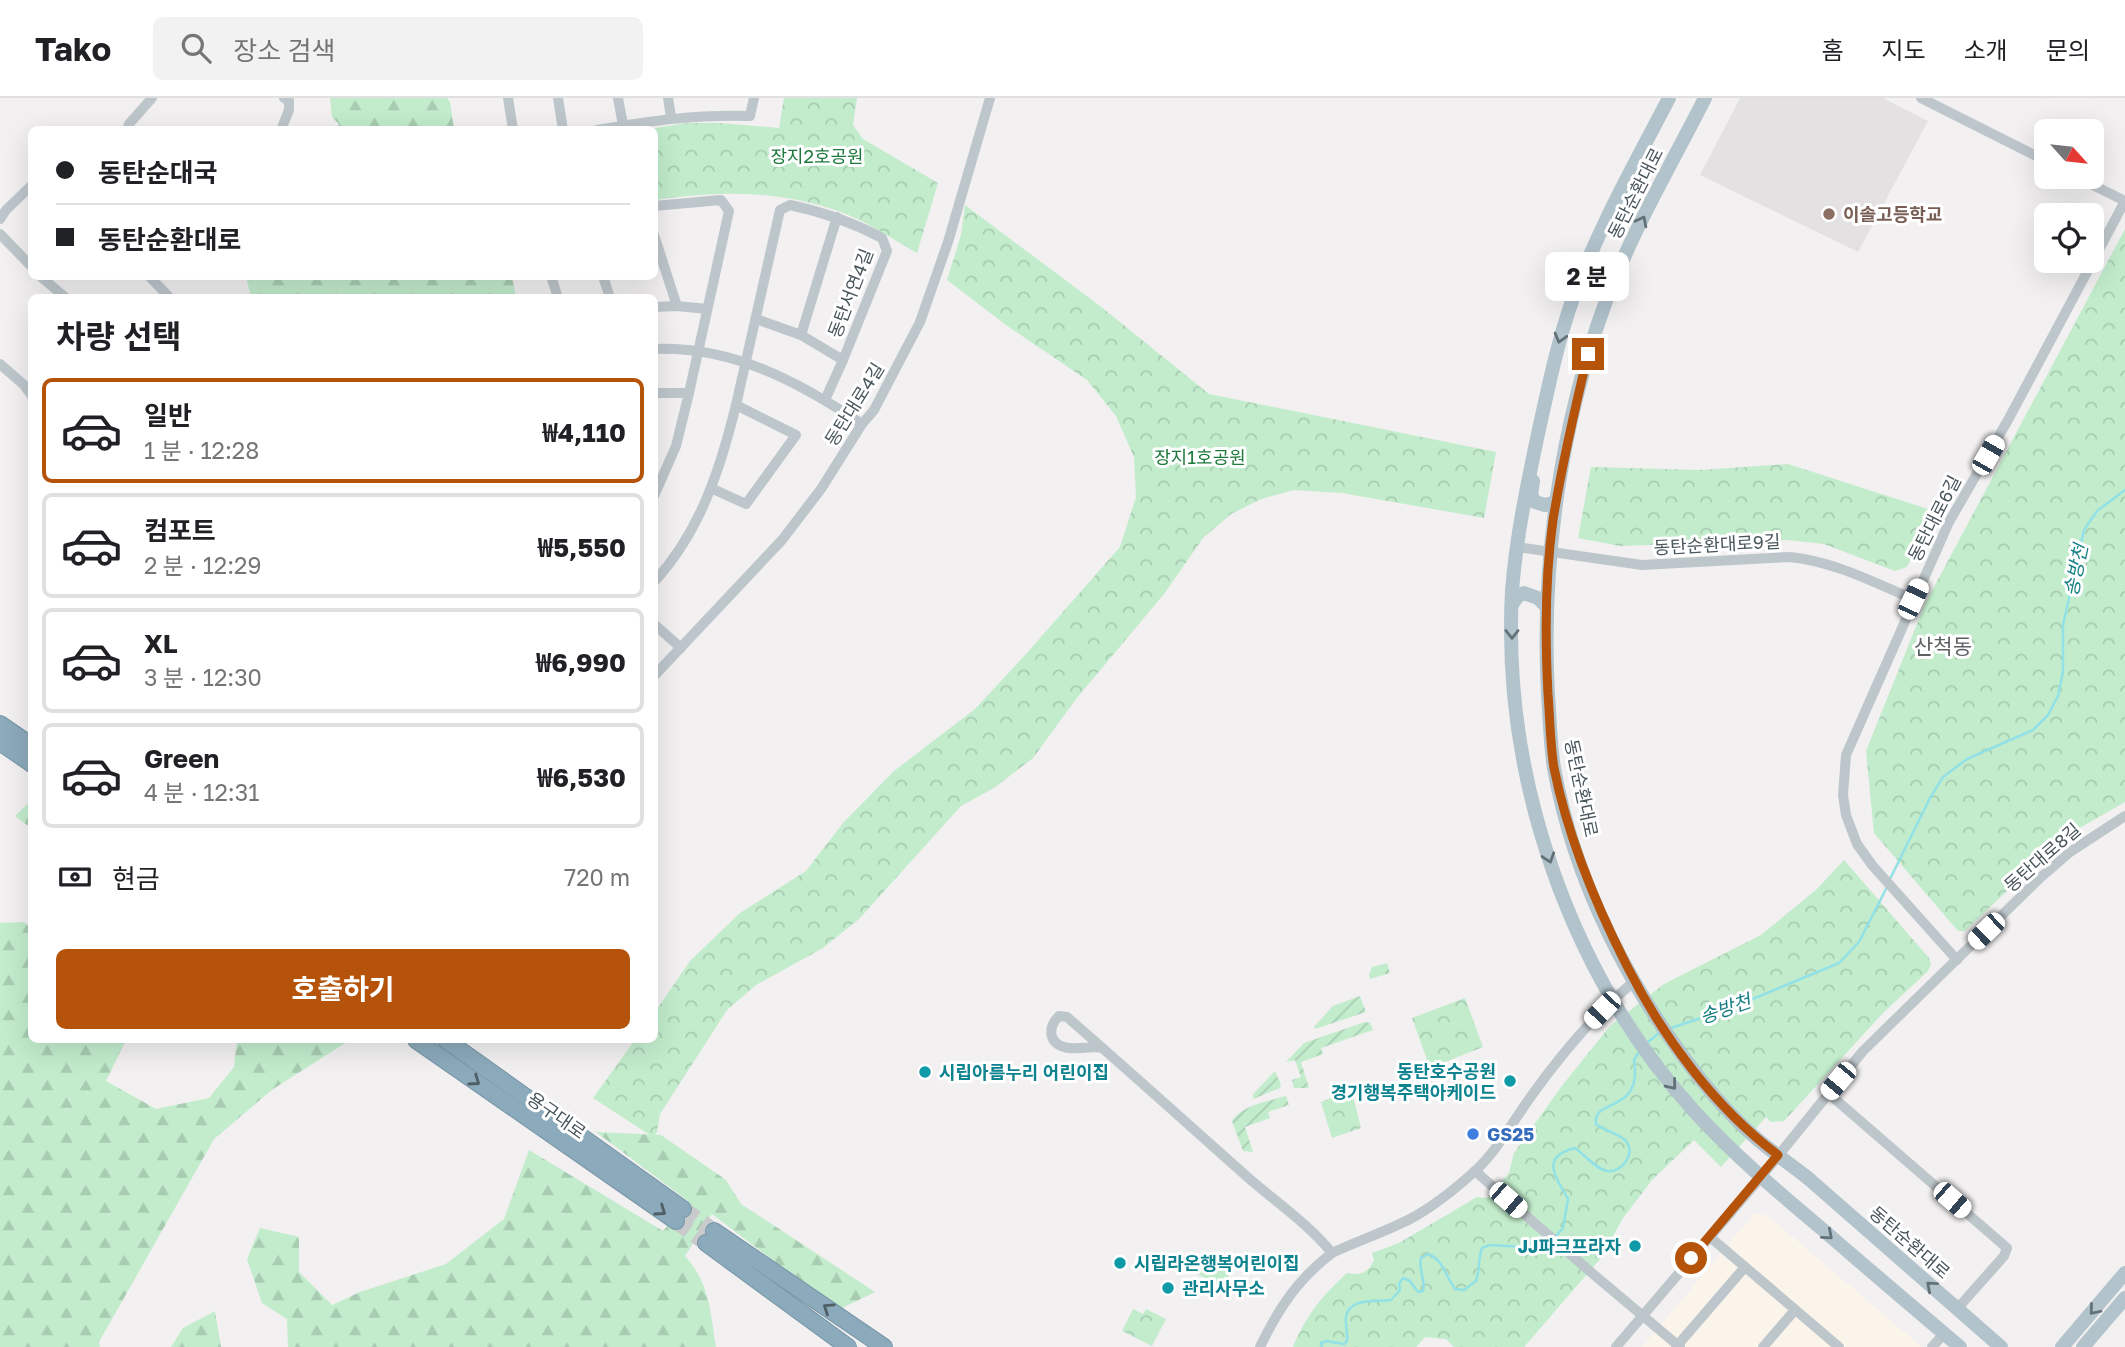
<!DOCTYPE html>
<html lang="ko">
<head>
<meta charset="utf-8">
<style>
	body { margin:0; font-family:"Golos Text","Noto Sans KR",sans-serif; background:#f2f2f2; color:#202124; height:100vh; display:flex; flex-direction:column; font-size:26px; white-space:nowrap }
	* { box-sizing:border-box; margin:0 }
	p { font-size:23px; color:#757577 }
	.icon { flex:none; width:38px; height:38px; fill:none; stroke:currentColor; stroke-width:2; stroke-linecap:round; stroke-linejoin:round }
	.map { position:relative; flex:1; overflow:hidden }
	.panel { position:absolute; left:28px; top:196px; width:630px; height:749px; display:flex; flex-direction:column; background:#fff; border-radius:10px; box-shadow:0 7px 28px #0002 }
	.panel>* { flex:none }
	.hud { position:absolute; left:28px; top:28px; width:630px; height:154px; border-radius:10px; box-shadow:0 7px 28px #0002; display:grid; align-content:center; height:154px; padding:0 28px; background:#fff }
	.needle { width:46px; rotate:117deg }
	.fabs { position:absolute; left:2034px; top:21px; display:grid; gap:14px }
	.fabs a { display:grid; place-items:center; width:70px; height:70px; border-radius:10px; background:#fff; box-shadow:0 7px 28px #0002; font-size:35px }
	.end { position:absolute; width:32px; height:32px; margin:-16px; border:9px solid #b45309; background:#fff; box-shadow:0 0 0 4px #fff }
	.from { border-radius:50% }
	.bubble { position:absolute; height:49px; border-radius:10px; background:#fff; box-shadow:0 7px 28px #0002; font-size:23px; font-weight:700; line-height:49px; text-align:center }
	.car { position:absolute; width:21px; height:42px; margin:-21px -10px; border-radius:9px; box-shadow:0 0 5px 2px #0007; background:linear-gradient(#fff 24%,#345 0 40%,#fff 0 76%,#345 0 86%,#fff 0) }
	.hud b { display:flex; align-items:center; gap:24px; height:66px; font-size:26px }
	.hud b+b { border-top:2px solid #e0e0e0 }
	.hud i { width:18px; height:18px; background:#202124 }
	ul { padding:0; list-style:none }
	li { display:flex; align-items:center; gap:21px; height:105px; margin:0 14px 10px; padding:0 14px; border:4px solid #e0e0e0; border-radius:10px }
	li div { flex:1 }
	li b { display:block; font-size:26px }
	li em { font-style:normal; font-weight:700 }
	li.on { border-color:#b45309 }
	li>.icon { width:63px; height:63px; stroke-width:1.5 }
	h2 { padding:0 28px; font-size:32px; line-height:84px }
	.pay { display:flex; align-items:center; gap:18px; height:77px; padding:0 28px; font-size:26px }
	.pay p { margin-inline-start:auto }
	.button { display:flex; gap:14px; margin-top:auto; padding:14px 28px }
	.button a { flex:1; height:80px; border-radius:10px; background:#b45309; color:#fff; font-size:28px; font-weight:700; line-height:80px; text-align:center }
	header { display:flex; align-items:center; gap:42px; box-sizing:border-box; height:98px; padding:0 35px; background:#fff; border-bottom:2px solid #e0e0e0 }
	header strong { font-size:33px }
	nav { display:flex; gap:38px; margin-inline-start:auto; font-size:24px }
	.search { width:490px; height:63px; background:#f2f2f2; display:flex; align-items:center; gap:18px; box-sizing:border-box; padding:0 24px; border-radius:10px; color:#757577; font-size:26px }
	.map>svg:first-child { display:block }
	.commercial { fill:#fbf4eb }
	.education { fill:#e3e1e2 }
	.forest { fill:url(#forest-firs) }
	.park { fill:url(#park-crowns) }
	.garden { fill:url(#garden-furrows) }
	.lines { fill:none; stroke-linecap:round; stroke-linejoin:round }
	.stream { stroke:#92e1e6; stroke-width:2.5 }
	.highway-tunnel { stroke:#c8cacb; stroke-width:16; stroke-dasharray:16 8; stroke-linecap:butt }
	.highway-casing { stroke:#7795a6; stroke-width:18 }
	.minor { stroke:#bdc6cb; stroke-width:10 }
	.major { stroke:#b2c3cc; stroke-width:14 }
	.highway { stroke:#8baabb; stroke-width:16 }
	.oneway { stroke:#637178 }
	.oneway2 { stroke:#505e66 }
	.route { stroke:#b45309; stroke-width:9 }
	.education-dot { fill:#8d6e63; stroke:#fff; stroke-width:2.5 }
	.culture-dot { fill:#0f9aa8; stroke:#fff; stroke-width:2.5 }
	.shop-dot { fill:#3f7fe0; stroke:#fff; stroke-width:2.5 }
	.labels { text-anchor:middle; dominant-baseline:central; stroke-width:6; stroke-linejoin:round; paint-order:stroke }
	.park-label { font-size:18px; fill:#1e793d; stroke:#fff }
	.street-label { font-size:18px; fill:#49565c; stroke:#fff }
	.education-label { font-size:18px; font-weight:bold; fill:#785e54; stroke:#fff; text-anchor:start }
	.culture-label { font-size:18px; font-weight:bold; fill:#0d838f; stroke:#fff; text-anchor:start }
	.shop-label { font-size:18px; font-weight:bold; fill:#366cbe; stroke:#fff; text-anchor:start }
	.water-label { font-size:19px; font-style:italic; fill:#167f84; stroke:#fff }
	.quarter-label { font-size:21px; fill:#5d6164; stroke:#fff }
</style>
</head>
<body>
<header>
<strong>Tako</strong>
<div class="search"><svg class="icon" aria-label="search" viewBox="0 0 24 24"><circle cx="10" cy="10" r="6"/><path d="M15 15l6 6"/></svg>장소 검색</div>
<nav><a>홈</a><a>지도</a><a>소개</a><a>문의</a></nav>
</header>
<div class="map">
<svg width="2125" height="1249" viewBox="0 0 2125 1249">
	<defs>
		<pattern id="forest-firs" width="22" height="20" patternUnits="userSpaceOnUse" patternTransform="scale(1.75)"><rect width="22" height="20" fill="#c2eccc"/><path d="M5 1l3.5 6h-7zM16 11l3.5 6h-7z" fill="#a8ccb2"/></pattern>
		<pattern id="park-crowns" width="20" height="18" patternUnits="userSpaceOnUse" patternTransform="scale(1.75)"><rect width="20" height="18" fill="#c2eccc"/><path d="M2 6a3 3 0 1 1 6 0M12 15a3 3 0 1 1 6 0" fill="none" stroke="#a8ccb2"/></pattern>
		<pattern id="garden-furrows" width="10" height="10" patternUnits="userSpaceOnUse" patternTransform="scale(1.75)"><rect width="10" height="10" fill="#c2eccc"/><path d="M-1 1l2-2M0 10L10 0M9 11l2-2" fill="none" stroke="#a8ccb2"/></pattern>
	</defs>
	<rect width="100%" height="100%" fill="#f2f0f0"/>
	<path class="commercial" d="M1755,1115L1768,1118L1922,1249H1642Z"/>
	<path class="education" d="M1740,0H1883L1928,23L1858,154L1700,77Z"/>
	<g class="forest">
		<path d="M330,0H447L450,4L454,31H337L339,26L332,19Z"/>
		<path d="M246,179H512L516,199H251Z"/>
		<path d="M31,703V730L15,718Z"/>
		<path d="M24,824L31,830L32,942H126L106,983L156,1011L209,1000L234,969L237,942H350L273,991L214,1041L99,1244L100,1249H0V825Z"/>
		<path d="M596,1034L661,1037L726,1082L741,1106L875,1194L838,1212L712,1116L685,1158C710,1186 710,1213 716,1249H288L287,1221L262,1205L247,1161L260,1130L299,1139V1174L332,1207L360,1194L446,1166L504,1121L529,1052L663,1133L688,1103Z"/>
		<path d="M215,1213L221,1249H171L183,1230Z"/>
	</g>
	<g class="park">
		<path d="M784,0H857L853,27L863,41L938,85L917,155C894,142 871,126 846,116C786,92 717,92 655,102L654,32H643L687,25H718L779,30Z"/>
		<path d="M965,107L1100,208L1209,296L1496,354L1484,420L1342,395L1294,392L1261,401L1231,416L1203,440L1164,496L1076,601L1033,660L994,690L961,708L859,821L823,850L756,887L727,912L660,1016L657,1034L653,1039L593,1000L635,942H654L655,914L690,863L740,815L806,773L843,725L894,673L975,611L1026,556L1120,449L1136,399L1134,359L1116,318L1087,282L1006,227L947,182L961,137Z"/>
		<path d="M2125,131V704L2078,731L2026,775L1968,830L1965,833H1958L1874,735L1866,653L1925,506Z"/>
		<path d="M1788,366L1934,413L1907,469L1895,473L1824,446L1787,442L1620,448L1578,440L1591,369L1700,372Z"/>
		<path d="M1844,762L1929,860L1931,866L1928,873L1883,915L1784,1023L1771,1024L1766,1019L1721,1069L1694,1042L1652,1082L1623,1120L1601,1160L1524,1249H1454L1446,1241L1425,1239L1416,1249H1293C1308,1215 1320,1200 1347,1175C1360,1178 1368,1175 1374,1162L1372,1155L1399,1145L1477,1099L1487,1100L1509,1075L1514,1055L1561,989L1610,928L1664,886L1761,837L1817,791Z"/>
		<path d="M1387,865L1390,875L1370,881L1369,877L1372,869Z"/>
		<path d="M1465,900L1483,949L1430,970L1412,920Z"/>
		<path d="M1346,994H1350L1353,998L1361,1030L1332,1040L1321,1004Z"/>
		<path d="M1201,1159L1230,1175L1223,1189L1193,1174Z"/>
		<path d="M1133,1211L1143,1216L1146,1211L1166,1221L1152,1248L1122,1233Z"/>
	</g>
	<g class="garden">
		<path d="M1360,898L1366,914L1315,931L1314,929L1333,908Z"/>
		<path d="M1365,924L1370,925L1373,932L1321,950L1323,956L1301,964L1309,990H1294L1292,982L1301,979L1295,962L1286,964L1304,945Z"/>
		<path d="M1275,973L1281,987L1280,990L1253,1001V996Z"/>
		<path d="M1286,998L1289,1007L1268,1014L1270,1020L1245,1029L1253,1054L1243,1053L1232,1023C1242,1007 1269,1003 1286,998Z"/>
	</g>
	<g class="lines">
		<g class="stream">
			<path d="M1889,783L1930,700L1943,679L1967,661L2033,632L2048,617L2058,598L2063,574V527L2084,432L2097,413L2125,392"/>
			<path d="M1668,931L1731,910L1839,865L1859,844L1887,789"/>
			<path d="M1648,944L1659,935"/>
			<path d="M1555,1139L1563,1130L1568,1101C1556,1079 1539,1059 1575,1050C1585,1057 1596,1071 1607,1073C1623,1075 1637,1054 1625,1042C1618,1035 1604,1033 1596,1026C1592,999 1643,1017 1634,962L1639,954"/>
			<path d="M1322,1249L1321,1245L1326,1243L1344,1246L1347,1243C1348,1235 1345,1227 1346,1219C1349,1199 1376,1204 1391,1202L1400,1192L1399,1186L1403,1180L1410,1183L1418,1194L1423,1193C1426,1182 1418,1172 1421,1160L1428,1156C1443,1161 1446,1179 1455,1191L1464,1192L1476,1183C1480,1172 1478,1160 1482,1150L1490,1147L1523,1149L1549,1143"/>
		</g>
		<g class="highway-tunnel">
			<path d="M683,1111L714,1133"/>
			<path d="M676,1123L706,1145"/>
		</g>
		<defs>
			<g id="highway">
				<path d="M0,626L32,648"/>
				<path d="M0,644L32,666"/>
				<path d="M416,942L676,1123"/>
				<path d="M446,942L683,1111"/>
				<path d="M714,1133L884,1249"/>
				<path d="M706,1145L848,1249"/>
			</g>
		</defs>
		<use href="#highway" class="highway-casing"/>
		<g class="minor">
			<path d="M508,0L513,32"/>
			<path d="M558,0L563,32"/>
			<path d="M618,0L623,27"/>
			<path d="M668,0L671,19"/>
			<path d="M1921,0L2046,63"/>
			<path d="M127,32L129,26L152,0"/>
			<path d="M281,32L289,12V3L284,0"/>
			<path d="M597,32C649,23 698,16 750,18L754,0"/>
			<path d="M2077,79L2125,103"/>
			<path d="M654,108L721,102L729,113L689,295"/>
			<path d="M0,121L6,112L32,87"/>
			<path d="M0,136L32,169"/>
			<path d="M654,137L677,208"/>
			<path d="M40,178L66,200"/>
			<path d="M149,178L170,200"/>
			<path d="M551,178L558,200"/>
			<path d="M603,178L610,200"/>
			<path d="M654,209L677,208L707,211"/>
			<path d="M801,237L837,119"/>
			<path d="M654,251C733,248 799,284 862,326"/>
			<path d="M0,266L24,287L32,298"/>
			<path d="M654,295H689L676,348L654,398"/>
			<path d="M825,302L843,262"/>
			<path d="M736,307L780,112L790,107C823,114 852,124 882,140L887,153L843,262L801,237L756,221"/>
			<path d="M1517,449L1642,467L1789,459C1833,463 1873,484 1913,501"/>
			<path d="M654,484C700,434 720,372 736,307L796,337L746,406L713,391"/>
			<path d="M654,526L681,550"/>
			<path d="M654,578L782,442L821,391L862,326L874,312L920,224L948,144L990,0"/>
			<path d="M1957,862L1872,767L1857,746L1846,717L1843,697L1846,657L1949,424L2008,322L2125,103"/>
			<path d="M1103,950C1090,947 1076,953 1064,949C1048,944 1048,929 1059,918L1067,919C1129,973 1190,1028 1252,1083C1279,1106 1309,1127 1332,1155"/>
			<path d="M1828,995L2007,1150L2004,1158L1957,1211"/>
			<path d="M1475,1073L1593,1176L1680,1249"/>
			<path d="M1710,1139L1839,1249"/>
			<path d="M1260,1249C1278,1211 1298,1181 1332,1155C1357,1143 1385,1134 1410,1121C1433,1109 1455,1091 1474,1074C1498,1052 1513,1023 1532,997C1562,955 1594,916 1635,883"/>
			<path d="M1616,1249L1761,1079L1863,953L2040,780L2070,754L2125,718"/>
			<path d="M1676,1249L1745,1169"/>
			<path d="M1763,1249L1795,1212"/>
			<path d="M1932,1249L1944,1236"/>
		</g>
		<g class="major">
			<path d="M1669,0C1635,66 1597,132 1572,203C1557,246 1548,291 1538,336C1527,388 1516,440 1512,493C1502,679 1569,875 1694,1013C1733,1056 1778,1094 1822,1131C1868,1171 1914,1210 1960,1249"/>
			<path d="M1705,0C1671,67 1632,133 1606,203C1560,328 1541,465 1548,597C1550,621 1550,646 1554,670C1574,783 1630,893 1702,983C1718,1003 1737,1024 1757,1041C1773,1055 1792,1067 1809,1081C1873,1137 1937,1193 2001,1249"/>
			<path d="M1533,383L1531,397L1535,404L1545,407L1556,404"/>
			<path d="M1512,506L1518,498L1524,495L1538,500L1547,509"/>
			<path d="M2062,1249L2125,1175"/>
			<path d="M2083,1249L2125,1200"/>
		</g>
		<use href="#highway" class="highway"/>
	</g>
	<defs><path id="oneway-chevron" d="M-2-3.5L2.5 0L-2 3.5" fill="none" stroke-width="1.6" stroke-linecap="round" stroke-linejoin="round" transform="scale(1.75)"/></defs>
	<g class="oneway">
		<use href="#oneway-chevron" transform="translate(1642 123) rotate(-63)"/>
		<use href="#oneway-chevron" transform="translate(1560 240) rotate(106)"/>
		<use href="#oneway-chevron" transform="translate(1512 536) rotate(90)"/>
		<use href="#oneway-chevron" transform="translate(1549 760) rotate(72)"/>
		<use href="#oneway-chevron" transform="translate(1672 987) rotate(51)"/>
		<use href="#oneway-chevron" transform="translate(1828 1137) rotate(41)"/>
		<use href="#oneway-chevron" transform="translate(1931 1188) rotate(-139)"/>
		<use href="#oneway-chevron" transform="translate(2094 1212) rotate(130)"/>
	</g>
	<g class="oneway2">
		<use href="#oneway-chevron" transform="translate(475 983) rotate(35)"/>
		<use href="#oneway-chevron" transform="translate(661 1113) rotate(35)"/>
		<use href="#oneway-chevron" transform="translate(828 1210) rotate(-146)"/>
	</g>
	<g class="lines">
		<path class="route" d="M1588,256C1575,310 1562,366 1553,422C1545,479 1545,539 1548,596C1550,620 1550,646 1554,670C1568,740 1595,805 1627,868C1663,939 1714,1009 1778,1057L1691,1160"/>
	</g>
	<circle class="education-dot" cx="1829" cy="116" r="7"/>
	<g class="culture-dot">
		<circle cx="925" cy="974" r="7"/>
		<circle cx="1510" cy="983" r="7"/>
		<circle cx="1635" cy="1148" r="7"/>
		<circle cx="1120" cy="1165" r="7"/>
		<circle cx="1168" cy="1190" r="7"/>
	</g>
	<circle class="shop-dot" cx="1473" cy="1036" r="7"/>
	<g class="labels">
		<g class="park-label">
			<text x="817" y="58">장지2호공원</text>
			<text x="1200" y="359">장지1호공원</text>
		</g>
		<g class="street-label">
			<text transform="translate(1635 95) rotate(-63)">동탄순환대로</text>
			<text transform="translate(850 195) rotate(-69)">동탄서연4길</text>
			<text transform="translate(854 306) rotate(-58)">동탄대로4길</text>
			<text transform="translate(1934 420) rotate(-63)">동탄대로6길</text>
			<text transform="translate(1717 446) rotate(-3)">동탄순환대로9길</text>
			<text transform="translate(1582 690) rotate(78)">동탄순환대로</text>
			<text transform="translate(2042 759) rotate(-41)">동탄대로8길</text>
			<text transform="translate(557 1017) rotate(35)">용구대로</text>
			<text transform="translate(1910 1144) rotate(41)">동탄순환대로</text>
		</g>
		<g class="education-label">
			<text x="1843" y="116">이솔고등학교</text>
		</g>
		<g class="culture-label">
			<text x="1496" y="973" text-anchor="end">동탄호수공원<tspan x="1496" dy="21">경기행복주택아케이드</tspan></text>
			<text x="939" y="974">시립아름누리 어린이집</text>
			<text x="1621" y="1148" text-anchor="end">JJ파크프라자</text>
			<text x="1134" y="1165">시립라온행복어린이집</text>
			<text x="1182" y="1190">관리사무소</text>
		</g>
		<g class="shop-label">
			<text x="1487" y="1036">GS25</text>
		</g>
		<g class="water-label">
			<text transform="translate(2075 472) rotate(-78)">송방천</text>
			<text transform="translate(1725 910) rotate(-19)">송방천</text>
		</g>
		<g class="quarter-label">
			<text x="1943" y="548">산척동</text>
		</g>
	</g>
</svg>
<div class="fabs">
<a><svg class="needle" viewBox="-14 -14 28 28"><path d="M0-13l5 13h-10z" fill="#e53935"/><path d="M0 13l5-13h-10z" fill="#757577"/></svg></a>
<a><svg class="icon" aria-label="locate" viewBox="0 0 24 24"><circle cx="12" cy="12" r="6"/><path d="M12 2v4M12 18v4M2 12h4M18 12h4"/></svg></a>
</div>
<i class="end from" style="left:1691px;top:1160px"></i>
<i class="end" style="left:1588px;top:256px"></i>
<div class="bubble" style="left:1545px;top:154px;width:84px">2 분</div>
<i class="car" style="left:1988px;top:357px;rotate:30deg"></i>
<i class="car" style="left:1913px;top:501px;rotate:25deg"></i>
<i class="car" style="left:1986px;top:833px;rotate:226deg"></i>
<i class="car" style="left:1602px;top:912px;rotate:224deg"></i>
<i class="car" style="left:1838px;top:983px;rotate:220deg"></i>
<i class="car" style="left:1508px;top:1102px;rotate:131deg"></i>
<i class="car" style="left:1952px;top:1102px;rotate:131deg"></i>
<div class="hud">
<b><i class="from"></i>동탄순대국</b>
<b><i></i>동탄순환대로</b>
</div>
<section class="panel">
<h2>차량 선택</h2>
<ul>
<li class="on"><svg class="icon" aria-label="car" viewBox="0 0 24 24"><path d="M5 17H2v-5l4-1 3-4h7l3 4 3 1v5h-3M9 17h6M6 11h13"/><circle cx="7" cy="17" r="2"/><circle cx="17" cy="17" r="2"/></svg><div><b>일반</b><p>1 분 · 12:28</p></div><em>₩4,110</em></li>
<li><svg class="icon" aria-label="car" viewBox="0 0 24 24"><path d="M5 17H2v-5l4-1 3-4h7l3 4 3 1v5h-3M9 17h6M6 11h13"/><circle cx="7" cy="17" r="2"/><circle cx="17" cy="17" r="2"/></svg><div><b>컴포트</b><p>2 분 · 12:29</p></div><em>₩5,550</em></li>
<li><svg class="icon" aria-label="car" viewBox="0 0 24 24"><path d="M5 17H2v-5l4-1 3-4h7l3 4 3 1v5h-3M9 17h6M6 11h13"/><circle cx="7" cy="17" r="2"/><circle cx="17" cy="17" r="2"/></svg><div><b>XL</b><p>3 분 · 12:30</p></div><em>₩6,990</em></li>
<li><svg class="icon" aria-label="car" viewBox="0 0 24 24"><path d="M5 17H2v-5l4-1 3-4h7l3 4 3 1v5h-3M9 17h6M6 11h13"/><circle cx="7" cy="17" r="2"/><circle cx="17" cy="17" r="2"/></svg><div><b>Green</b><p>4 분 · 12:31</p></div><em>₩6,530</em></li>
</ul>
<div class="pay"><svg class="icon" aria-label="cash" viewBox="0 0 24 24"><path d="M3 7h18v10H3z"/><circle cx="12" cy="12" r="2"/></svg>현금<p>720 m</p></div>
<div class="button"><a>호출하기</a></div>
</section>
</div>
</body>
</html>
